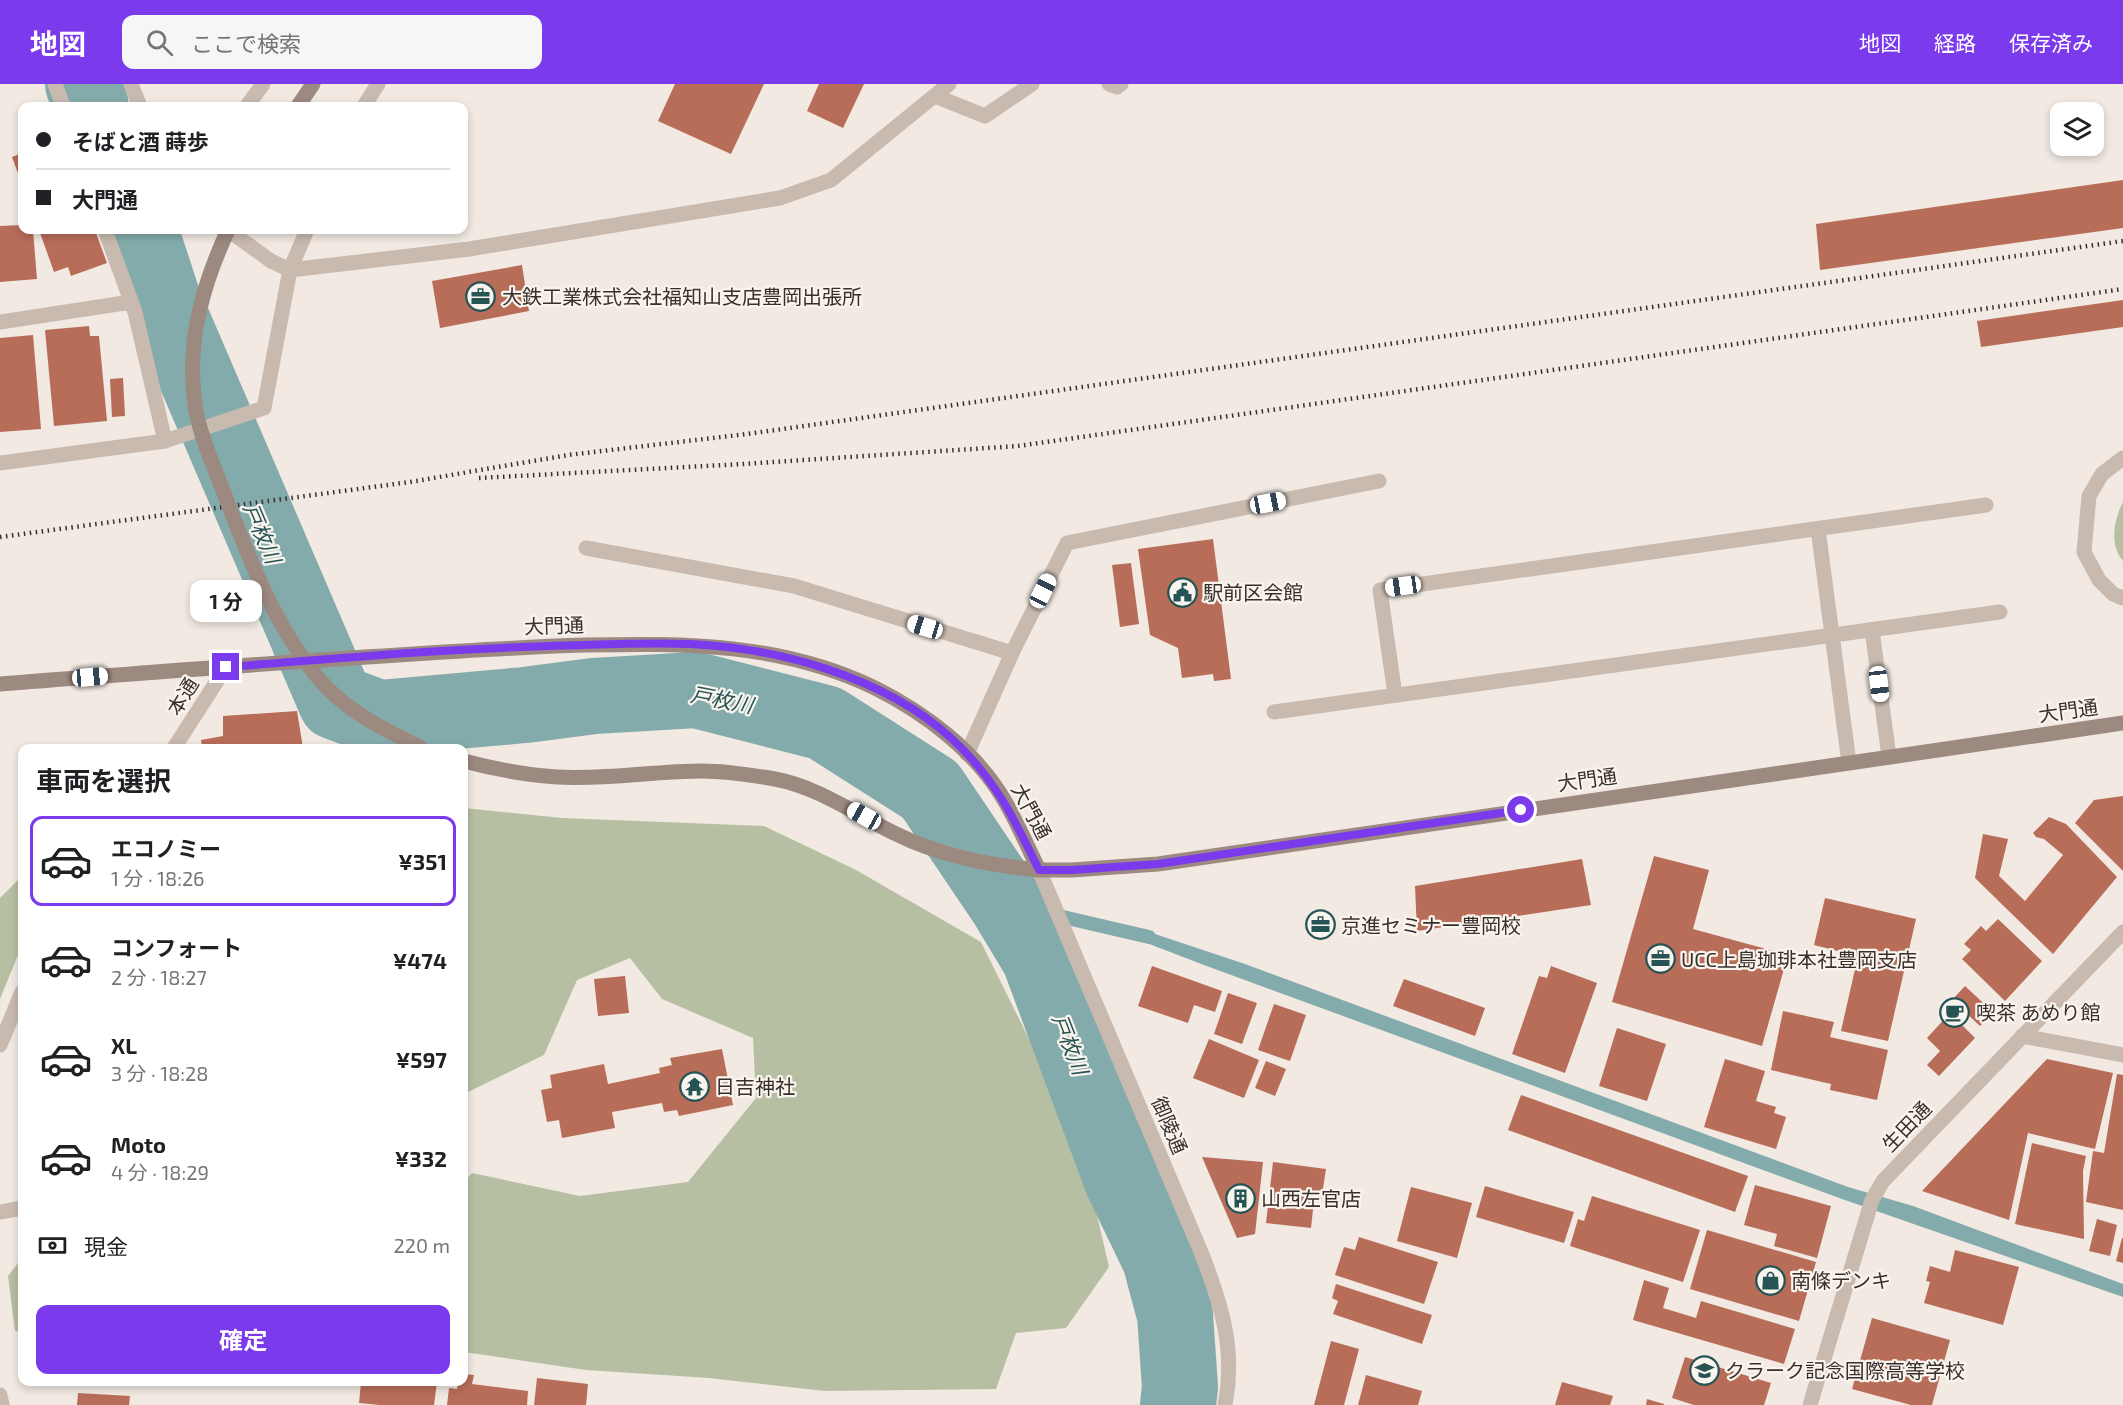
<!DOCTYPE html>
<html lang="ja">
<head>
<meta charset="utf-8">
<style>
	body { margin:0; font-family:"Exo 2","Noto Sans JP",sans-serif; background:#f6f6f6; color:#202124; height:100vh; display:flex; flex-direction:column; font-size:22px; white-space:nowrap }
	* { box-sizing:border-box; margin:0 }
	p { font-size:20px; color:#757577 }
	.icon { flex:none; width:33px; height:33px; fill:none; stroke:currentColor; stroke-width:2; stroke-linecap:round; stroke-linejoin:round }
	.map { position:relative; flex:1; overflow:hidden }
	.details { position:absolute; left:18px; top:660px; width:450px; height:642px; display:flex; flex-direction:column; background:#fff; border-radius:12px; box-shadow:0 3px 9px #0003 }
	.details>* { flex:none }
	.hud { position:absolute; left:18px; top:18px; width:450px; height:132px; border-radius:12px; box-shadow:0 3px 9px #0003; display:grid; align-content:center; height:132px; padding:0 18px; background:#fff }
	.controls { position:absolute; left:2050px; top:18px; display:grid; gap:12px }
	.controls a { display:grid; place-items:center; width:54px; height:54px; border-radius:12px; background:#fff; box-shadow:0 3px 9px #0003; font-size:30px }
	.end { position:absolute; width:27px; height:27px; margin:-14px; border:8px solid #7c3aed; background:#fff; box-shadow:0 0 0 3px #fff }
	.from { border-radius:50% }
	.bubble { position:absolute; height:42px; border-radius:12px; background:#fff; box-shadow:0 3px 9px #0003; font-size:20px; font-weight:700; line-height:42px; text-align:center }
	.car { position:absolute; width:18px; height:36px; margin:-18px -9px; border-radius:8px; box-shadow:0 0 4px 2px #0007; background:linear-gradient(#fff 24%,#345 0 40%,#fff 0 76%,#345 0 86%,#fff 0) }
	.hud b { display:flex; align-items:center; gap:21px; height:57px; font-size:22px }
	.hud b+b { border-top:2px solid #e0e0e0 }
	.hud i { width:15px; height:15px; background:#202124 }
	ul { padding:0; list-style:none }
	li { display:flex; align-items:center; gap:18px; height:90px; margin:0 12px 9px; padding:0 6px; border:3px solid transparent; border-radius:12px }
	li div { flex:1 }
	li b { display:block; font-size:22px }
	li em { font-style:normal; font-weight:700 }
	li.current { border-color:#7c3aed }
	li>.icon { width:54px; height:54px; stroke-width:1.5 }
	h2 { padding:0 18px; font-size:27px; line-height:72px }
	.pay { display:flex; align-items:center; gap:15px; height:66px; padding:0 18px; font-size:22px }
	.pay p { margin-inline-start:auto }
	.button { display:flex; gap:12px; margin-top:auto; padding:12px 18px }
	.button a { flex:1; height:69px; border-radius:12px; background:#7c3aed; color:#fff; font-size:24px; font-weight:700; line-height:69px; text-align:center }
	header { display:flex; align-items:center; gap:36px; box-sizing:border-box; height:84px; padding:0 30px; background:#7c3aed; color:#fff }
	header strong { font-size:28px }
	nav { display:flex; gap:33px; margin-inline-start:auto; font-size:21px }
	.search { width:420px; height:54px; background:#f6f6f6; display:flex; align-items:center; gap:15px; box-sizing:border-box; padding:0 21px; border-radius:12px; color:#757577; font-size:22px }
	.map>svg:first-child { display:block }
	.green { fill:#b7bfa3 }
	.water { fill:#84abab }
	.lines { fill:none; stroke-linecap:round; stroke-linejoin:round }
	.stream { stroke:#84abab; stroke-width:14 }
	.river { stroke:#84abab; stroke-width:76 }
	.building { fill:#b86d59 }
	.lane { stroke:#c8baaf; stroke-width:15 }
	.street { stroke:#c8baaf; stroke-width:15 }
	.secondary { stroke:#9c8980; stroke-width:15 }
	.rail { stroke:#382f2c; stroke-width:4.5; stroke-dasharray:1.5 4.5; stroke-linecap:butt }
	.secondary-bridge { stroke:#9c8980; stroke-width:15 }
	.route { stroke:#7c3aed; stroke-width:8 }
	.labels { text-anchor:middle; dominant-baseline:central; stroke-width:4.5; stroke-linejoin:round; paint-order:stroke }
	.poi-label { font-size:20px; fill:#382f2c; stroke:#f9f4ee; text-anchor:start }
	.street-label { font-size:20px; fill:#382f2c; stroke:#f9f4ee }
	.water-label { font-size:21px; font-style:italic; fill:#265455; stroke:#f9f4ee }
</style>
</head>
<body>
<header>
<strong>地図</strong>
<div class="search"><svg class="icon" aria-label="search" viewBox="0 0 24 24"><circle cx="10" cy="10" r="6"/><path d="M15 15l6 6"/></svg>ここで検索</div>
<nav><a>地図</a><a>経路</a><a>保存済み</a></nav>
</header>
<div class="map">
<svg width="2123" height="1321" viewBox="0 0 2123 1321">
	<rect width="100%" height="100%" fill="#f1e9e2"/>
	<g class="green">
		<path d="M2123,418V477C2109,461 2114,435 2123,418Z"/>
		<path d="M464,724L562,734L764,742L856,786L981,858L1080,1058L1109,1183L1066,1244L1016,1249L996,1305L825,1307L709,1294L586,1286L464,1268V1098L472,1089L580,1112L688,1098L756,1014L753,954L662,915L630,874L577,896L544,971L464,1010Z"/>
		<path d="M22,792V861L0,915V814Z"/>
		<path d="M22,1174V1248L15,1247L8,1192Z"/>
	</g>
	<path class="water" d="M1134,843L1245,880L1848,1103L1913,1122L2123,1200V1213L1842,1115L1204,881L1131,853Z"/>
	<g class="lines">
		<path class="stream" d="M1007,820L1149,853"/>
		<g class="river">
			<path d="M83,0L91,22"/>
			<path d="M140,146L162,213L336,618L379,634L525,621L594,612L696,606L825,639L930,706L1007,820L1039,873L1122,1096L1160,1175L1175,1231L1180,1303L1178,1321"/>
		</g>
	</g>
	<g class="building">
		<path d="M675,0H764L731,70L658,37Z"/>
		<path d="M819,0H864L843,44L807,27Z"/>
		<path d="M22,69V100L12,73Z"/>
		<path d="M2123,96V144L1820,186L1816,140Z"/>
		<path d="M22,141V146H33L37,195L0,198V142Z"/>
		<path d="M39,146H95L107,179L71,192L68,183L54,188Z"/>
		<path d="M522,181L529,227L440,244L432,197Z"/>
		<path d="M2123,216V243L1981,263L1977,237Z"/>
		<path d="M89,242L90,252H99L107,337L54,342L45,246Z"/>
		<path d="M33,251L41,345L0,348V254Z"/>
		<path d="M123,294L125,332L112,333L110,295Z"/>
		<path d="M1213,455L1231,595L1214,597L1213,590L1182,594L1178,564L1150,551L1138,465Z"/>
		<path d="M1131,479L1139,540L1120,543L1112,481Z"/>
		<path d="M297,627L303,664H202L201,656L223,652V632Z"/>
		<path d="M2123,712V787L2075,739L2094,716Z"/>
		<path d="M2049,733L2066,740L2117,793L2053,870L1975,794L1983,750L2008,755L1999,792L2025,817L2063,771L2044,755L2036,753L2033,749Z"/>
		<path d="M1654,772L1709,786L1693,845L1788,871L1762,962L1612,918Z"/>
		<path d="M1582,775L1591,821L1417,847L1415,802Z"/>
		<path d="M1825,814L1916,835L1888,957L1841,947L1858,872L1814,861Z"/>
		<path d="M1998,835L2042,877L2005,917L1962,875L1971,866L1964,860L1981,842L1986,847Z"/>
		<path d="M1152,882L1222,907L1215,928L1194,921L1188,939L1138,922Z"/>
		<path d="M1551,882L1597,899L1565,989L1512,970L1539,892L1547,894Z"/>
		<path d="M625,892L629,929L598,932L594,895Z"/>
		<path d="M1404,895L1485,924L1475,952L1393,922Z"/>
		<path d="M1965,902L1993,928L1980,942L1952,916Z"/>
		<path d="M1228,909L1257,919L1242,960L1214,950Z"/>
		<path d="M1274,920L1306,931L1290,977L1258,966Z"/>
		<path d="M1783,927L1834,938L1830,953L1888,966L1877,1016L1830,1006L1831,1000L1771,986Z"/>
		<path d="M1950,929L1975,954L1939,992L1927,981L1940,967L1927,954Z"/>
		<path d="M1617,944L1666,960L1647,1017L1599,1002Z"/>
		<path d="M1209,955L1259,976L1244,1014L1193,994Z"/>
		<path d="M722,965L733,1021L679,1032L677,1026L664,1028L662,1019L612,1028L615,1044L562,1054L559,1036L547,1038L541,1006L552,1004L550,991L604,980L608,1000L660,989L659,984L672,981L670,974Z"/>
		<path d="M1725,975L1765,987L1756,1017L1776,1023L1774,1029L1786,1033L1776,1065L1704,1043Z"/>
		<path d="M2047,975L2113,989L2095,1065L2028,1049L2009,1136L1922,1107Z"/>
		<path d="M1266,977L1286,985L1275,1012L1255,1004Z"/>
		<path d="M2117,990L2123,991V1126L2086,1118L2093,1067L2104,1069Z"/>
		<path d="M1521,1011L1748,1092L1735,1128L1508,1046Z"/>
		<path d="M2032,1059L2086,1072L2083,1087L2084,1155L2015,1140Z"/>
		<path d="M1202,1073L1263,1078L1255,1150L1237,1154Z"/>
		<path d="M1273,1078L1326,1085L1321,1117L1314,1116L1311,1144L1266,1139Z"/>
		<path d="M1755,1101L1831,1122L1817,1174L1774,1162L1777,1150L1744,1141Z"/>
		<path d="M1485,1102L1574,1128L1564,1159L1476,1133Z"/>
		<path d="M1411,1103L1472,1119L1457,1174L1397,1157Z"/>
		<path d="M1592,1112L1700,1146L1683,1198L1570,1162L1578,1135L1584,1137Z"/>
		<path d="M2097,1135L2117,1141L2110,1172L2089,1167Z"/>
		<path d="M1707,1146L1816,1178L1799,1237L1690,1205Z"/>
		<path d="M1359,1153L1438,1178L1424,1220L1335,1191L1344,1163L1355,1166Z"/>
		<path d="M2122,1154H2123V1179L2116,1177Z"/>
		<path d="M1955,1166L2019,1183L2003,1241L1924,1219L1930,1198L1926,1197L1930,1182L1950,1188Z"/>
		<path d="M1644,1196L1669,1204L1663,1224L1696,1234L1701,1217L1795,1245L1784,1280L1633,1236Z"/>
		<path d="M1336,1200L1432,1231L1422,1260L1333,1230L1338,1217L1332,1214Z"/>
		<path d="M1872,1234L1950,1256L1932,1321H1911L1852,1305Z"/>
		<path d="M1331,1257L1359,1265L1344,1321H1314Z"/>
		<path d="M1685,1273L1771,1299L1764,1321H1694L1672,1314Z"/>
		<path d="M464,1290L474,1291L472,1300L528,1307L527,1321H447L449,1304L457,1305L458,1298H464Z"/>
		<path d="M1366,1291L1422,1307L1418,1321H1358Z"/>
		<path d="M537,1294L588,1300L586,1321H534Z"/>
		<path d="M361,1298H437L434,1321H380L359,1319Z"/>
		<path d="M1562,1298L1613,1312L1610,1321H1555Z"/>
		<path d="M78,1309L130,1312L129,1321H77Z"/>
		<path d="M1647,1315L1664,1320V1321H1646Z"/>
	</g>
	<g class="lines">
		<g class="lane">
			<path d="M1109,0L1117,3L1121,0"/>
			<path d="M935,12L985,32L1032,0"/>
			<path d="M2123,374L2102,390L2089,412L2084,468L2099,496L2113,510L2123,514"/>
			<path d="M1818,445L1849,679"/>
			<path d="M586,464L794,502L1012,569"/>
			<path d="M1872,546L1889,673"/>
			<path d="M1395,611L1380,506L1986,421"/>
			<path d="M1274,628L2000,528"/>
			<path d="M967,670L1012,569L1067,459L1379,397"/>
			<path d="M0,1128L22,1124"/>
		</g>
		<g class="street">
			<path d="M55,0L63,22"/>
			<path d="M131,0L140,22"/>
			<path d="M247,22L263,0"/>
			<path d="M364,22L378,0"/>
			<path d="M105,146L135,228L165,357"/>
			<path d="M228,146L271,177L290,186L307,146"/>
			<path d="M0,238L131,218"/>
			<path d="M0,379L165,357L264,324L290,186L469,165L780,114L831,96L949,0"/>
			<path d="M174,664L226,583"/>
			<path d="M1039,786L1201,1168C1221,1219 1236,1265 1225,1321"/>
			<path d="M2022,952L2123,971"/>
			<path d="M0,961L22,908"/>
			<path d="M0,1311L2,1321"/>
			<path d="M1810,1321L1872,1116L1883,1097L2123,848"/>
		</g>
		<g class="secondary">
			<path d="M298,22L313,0"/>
			<path d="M0,600C133,590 265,579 398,571C460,567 523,563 585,561C686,559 782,559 875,604C925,629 974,666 1003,714C1017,737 1027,762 1039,786H1072L1158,780L2123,639"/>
			<path d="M464,677C494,685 526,691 557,693C606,696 654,687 703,687C727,687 751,691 775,695C818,703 855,730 894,749C940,772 988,781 1039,786"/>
		</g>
		<g class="rail">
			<path d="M479,394L743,380L1018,362L2123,205"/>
			<path d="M0,453L410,398L568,371L747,350L2123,157"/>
		</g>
		<path class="secondary-bridge" d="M228,146C210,185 195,229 193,272C192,294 193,319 199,340C206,367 218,392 227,417C251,479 276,544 319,595C346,627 383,645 420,663"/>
	</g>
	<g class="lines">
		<path class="route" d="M226,583C334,575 441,565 549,562C596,561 643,558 690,560C779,564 884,593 951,654C994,693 1014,734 1039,786H1072L1158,780L1521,726"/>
	</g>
	<defs>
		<symbol id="office-ring" viewBox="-11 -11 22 22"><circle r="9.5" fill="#f9f4ee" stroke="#265455" stroke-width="1.5"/><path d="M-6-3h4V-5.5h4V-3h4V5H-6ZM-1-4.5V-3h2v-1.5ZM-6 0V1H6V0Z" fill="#265455"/></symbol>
		<symbol id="civic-ring" viewBox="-11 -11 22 22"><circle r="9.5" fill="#f9f4ee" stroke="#265455" stroke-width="1.5"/><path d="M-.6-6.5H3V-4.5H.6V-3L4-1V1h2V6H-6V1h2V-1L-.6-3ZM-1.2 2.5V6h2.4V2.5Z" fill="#265455"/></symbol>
		<symbol id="cafe-ring" viewBox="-11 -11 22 22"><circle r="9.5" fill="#f9f4ee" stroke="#265455" stroke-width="1.5"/><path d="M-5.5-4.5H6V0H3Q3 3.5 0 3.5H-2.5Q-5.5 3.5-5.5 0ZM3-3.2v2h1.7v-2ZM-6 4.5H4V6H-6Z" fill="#265455"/></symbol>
		<symbol id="temple-ring" viewBox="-11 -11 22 22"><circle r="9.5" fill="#f9f4ee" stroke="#265455" stroke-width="1.5"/><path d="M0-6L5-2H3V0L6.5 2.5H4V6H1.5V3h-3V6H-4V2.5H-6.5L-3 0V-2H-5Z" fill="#265455"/></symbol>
		<symbol id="building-ring" viewBox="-11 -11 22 22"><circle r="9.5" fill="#f9f4ee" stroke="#265455" stroke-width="1.5"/><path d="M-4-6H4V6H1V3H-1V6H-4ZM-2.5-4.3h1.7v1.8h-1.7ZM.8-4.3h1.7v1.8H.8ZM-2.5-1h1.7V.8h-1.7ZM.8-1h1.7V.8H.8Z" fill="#265455"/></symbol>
		<symbol id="shop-ring" viewBox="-11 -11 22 22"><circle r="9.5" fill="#f9f4ee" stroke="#265455" stroke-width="1.5"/><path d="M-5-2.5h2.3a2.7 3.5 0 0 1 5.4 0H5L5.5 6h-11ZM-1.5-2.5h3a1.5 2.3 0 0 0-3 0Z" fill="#265455"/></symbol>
		<symbol id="school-ring" viewBox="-11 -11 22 22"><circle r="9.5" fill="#f9f4ee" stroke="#265455" stroke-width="1.5"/><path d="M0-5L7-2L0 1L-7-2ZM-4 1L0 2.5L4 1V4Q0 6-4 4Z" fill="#265455"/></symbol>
	</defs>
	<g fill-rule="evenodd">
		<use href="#office-ring" x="464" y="196" width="33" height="33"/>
		<use href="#civic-ring" x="1166" y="492" width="33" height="33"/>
		<use href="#office-ring" x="1304" y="824" width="33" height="33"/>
		<use href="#office-ring" x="1644" y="858" width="33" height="33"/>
		<use href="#cafe-ring" x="1938" y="912" width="33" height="33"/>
		<use href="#temple-ring" x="678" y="986" width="33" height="33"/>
		<use href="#building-ring" x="1224" y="1098" width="33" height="33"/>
		<use href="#shop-ring" x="1754" y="1180" width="33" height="33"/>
		<use href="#school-ring" x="1688" y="1270" width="33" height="33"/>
	</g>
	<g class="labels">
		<g class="poi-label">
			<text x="502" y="212">大鉄工業株式会社福知山支店豊岡出張所</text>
			<text x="1203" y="508">駅前区会館</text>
			<text x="1341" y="841">京進セミナー豊岡校</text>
			<text x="1681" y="875">UCC上島珈琲本社豊岡支店</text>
			<text x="1976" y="928">喫茶 あめり館</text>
			<text x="715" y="1002">日吉神社</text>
			<text x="1261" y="1114">山西左官店</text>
			<text x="1791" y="1196">南條デンキ</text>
			<text x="1725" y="1286">クラーク記念国際高等学校</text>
		</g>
		<g class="street-label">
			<text transform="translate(554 541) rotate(-2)">大門通</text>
			<text transform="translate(182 612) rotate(-58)">本通</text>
			<text transform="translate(2068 626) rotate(-8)">大門通</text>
			<text transform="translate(1587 695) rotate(-8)">大門通</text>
			<text transform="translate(1032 727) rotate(62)">大門通</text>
			<text transform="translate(1170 1041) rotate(67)">御陵通</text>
			<text transform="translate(1906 1042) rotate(-46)">生田通</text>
		</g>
		<g class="water-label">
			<text transform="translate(263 449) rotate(67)">戸枚川</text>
			<text transform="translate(722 615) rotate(11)">戸枚川</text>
			<text transform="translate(1071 960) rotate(69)">戸枚川</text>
		</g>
	</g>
</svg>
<div class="controls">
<a><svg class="icon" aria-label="layers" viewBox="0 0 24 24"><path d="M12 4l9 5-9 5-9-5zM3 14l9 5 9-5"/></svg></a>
</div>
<i class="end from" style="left:1521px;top:726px"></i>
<i class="end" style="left:226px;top:583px"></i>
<div class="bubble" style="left:190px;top:496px;width:72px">1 分</div>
<i class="car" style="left:1268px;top:419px;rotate:79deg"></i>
<i class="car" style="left:1403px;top:502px;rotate:262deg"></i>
<i class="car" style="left:1043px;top:507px;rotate:26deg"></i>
<i class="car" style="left:925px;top:543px;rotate:287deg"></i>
<i class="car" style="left:90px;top:593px;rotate:85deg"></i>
<i class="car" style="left:1879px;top:600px;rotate:173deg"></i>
<i class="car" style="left:864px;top:732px;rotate:299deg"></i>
<div class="hud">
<b><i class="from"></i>そばと酒 蒔歩</b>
<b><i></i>大門通</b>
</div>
<section class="details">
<h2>車両を選択</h2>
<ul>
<li class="current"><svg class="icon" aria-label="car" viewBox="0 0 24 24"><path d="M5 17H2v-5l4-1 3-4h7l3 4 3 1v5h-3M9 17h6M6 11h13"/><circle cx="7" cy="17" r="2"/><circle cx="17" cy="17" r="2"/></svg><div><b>エコノミー</b><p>1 分 · 18:26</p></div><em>¥351</em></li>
<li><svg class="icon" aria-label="car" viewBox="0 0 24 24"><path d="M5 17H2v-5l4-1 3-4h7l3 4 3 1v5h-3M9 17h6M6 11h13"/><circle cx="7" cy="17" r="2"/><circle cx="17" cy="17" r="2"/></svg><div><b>コンフォート</b><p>2 分 · 18:27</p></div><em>¥474</em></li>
<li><svg class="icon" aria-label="car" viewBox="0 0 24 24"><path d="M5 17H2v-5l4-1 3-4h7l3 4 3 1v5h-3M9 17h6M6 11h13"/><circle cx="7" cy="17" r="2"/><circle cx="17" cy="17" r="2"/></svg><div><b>XL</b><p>3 分 · 18:28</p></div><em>¥597</em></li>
<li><svg class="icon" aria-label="car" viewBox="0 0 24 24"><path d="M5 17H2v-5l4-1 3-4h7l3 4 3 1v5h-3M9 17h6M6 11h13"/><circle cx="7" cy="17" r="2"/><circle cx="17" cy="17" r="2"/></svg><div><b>Moto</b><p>4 分 · 18:29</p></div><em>¥332</em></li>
</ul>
<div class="pay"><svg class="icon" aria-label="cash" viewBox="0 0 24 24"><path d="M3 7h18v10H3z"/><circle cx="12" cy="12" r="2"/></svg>現金<p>220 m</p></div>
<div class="button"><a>確定</a></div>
</section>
</div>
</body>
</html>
